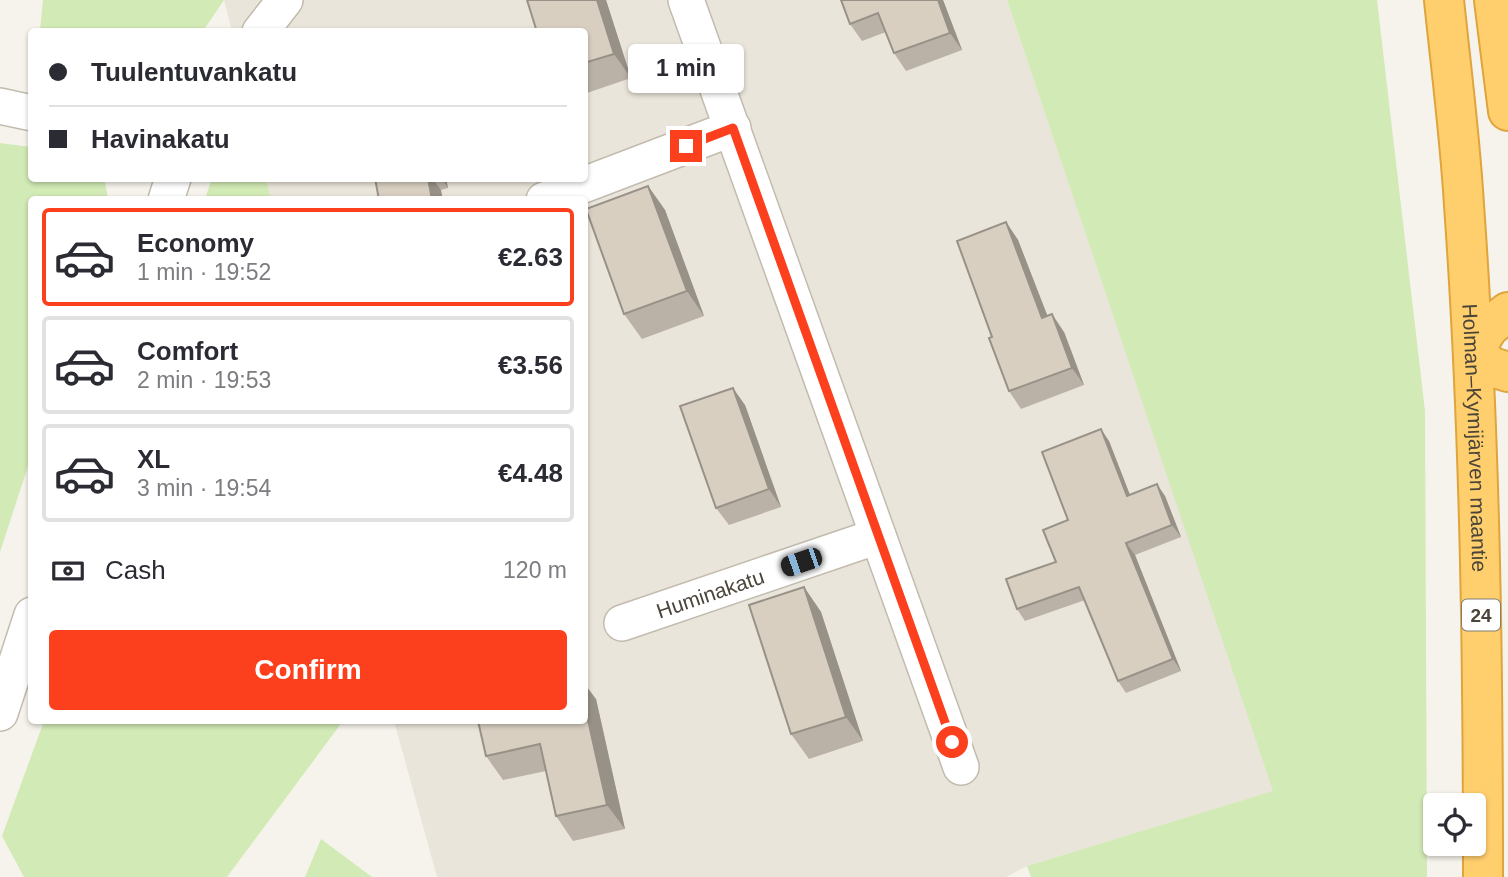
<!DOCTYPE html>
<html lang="en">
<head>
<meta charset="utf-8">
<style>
	body { margin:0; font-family:Arial,sans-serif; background:#f7f7f7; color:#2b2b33; height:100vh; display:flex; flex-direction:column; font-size:26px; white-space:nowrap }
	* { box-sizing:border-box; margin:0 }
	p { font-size:23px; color:#7c7c81 }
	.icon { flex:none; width:38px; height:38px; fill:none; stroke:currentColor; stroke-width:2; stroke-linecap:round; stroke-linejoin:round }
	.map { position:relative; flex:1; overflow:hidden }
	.details { position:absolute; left:28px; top:196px; width:560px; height:528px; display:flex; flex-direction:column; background:#fff; border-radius:7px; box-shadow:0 2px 5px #0004 }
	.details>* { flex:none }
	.top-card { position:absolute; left:28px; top:28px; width:560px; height:154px; border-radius:7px; box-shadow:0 2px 5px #0004; display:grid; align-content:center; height:154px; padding:0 21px; background:#fff }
	.buttons { position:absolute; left:1423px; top:793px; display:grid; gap:14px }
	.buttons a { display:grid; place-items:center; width:63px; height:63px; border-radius:7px; background:#fff; box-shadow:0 2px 5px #0004; font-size:35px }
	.end { position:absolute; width:32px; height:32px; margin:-16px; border:9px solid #fc3f1d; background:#fff; box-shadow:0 0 0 4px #fff }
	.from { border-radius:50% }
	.bubble { position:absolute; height:49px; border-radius:7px; background:#fff; box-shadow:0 2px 5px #0004; font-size:23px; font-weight:800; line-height:49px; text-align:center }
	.car { position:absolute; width:21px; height:42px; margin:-21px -10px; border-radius:9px; box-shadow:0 0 5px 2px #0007; background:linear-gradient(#222 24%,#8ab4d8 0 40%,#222 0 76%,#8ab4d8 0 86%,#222 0) }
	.top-card b { display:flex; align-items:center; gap:24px; height:66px; font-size:26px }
	.top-card b+b { border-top:2px solid #e1e1e2 }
	.top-card i { width:18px; height:18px; background:#2b2b33 }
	ul { padding:12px 0 0; list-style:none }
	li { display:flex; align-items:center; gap:21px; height:98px; margin:0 14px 10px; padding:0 7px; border:4px solid #e1e1e2; border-radius:7px }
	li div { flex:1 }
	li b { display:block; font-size:26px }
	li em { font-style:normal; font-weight:800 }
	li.on { border-color:#fc3f1d }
	li>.icon { width:63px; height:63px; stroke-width:1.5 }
	.pay { display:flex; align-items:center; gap:18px; height:77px; padding:0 21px; font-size:26px }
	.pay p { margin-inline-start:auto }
	.button { display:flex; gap:14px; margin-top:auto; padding:14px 21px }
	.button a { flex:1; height:80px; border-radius:7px; background:#fc3f1d; color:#fff; font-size:28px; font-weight:800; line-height:80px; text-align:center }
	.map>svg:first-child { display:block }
	.residential { fill:#eae5da }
	.green { fill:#d2eab5 }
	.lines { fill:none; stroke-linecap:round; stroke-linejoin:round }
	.street-casing { stroke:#c2bbae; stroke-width:38 }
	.highway-casing { stroke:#e0a43c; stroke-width:42 }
	.street { stroke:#fff; stroke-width:35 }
	.highway { stroke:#ffcf6e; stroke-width:38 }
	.wall { fill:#bab2a6 }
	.shaded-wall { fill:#979187 }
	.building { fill:#d8cfc1; stroke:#979187; stroke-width:2 }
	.route { stroke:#fc3f1d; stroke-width:9 }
	.labels { text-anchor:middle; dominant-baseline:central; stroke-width:7; stroke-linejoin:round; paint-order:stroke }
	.shield { fill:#fff; stroke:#817c74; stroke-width:2 }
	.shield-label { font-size:19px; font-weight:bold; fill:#4b4439 }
	.street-label { font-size:21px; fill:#4b4439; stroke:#fff }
</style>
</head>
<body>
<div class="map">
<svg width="1508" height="877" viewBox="0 0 1508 877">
	<rect width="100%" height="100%" fill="#f6f3ec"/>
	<path class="residential" d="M224,0H1007L1274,791L1027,866L1006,877H437L394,721H584V200L271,199L266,179L584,178V32L232,31Z"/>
	<g class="green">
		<path d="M43,0H224L203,31H40Z"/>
		<path d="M1007,0H1377L1425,411L1427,877H1031L1027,866L1273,791Z"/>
		<path d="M0,143L31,147L32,178L100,179L105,181L108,199L32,200L31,457L0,552Z"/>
		<path d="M212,178L266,179L271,199H205Z"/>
		<path d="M44,721H343L227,877H24L2,836Z"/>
		<path d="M321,839L372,877H305Z"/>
	</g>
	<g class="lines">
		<defs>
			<g id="street">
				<path d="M686,0L961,767"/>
				<path d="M260,32L285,0"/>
				<path d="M0,106L32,113"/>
				<path d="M166,200L173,178"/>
				<path d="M544,200L733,128"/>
				<path id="s1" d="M622,623L878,536"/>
				<path d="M0,713L32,615"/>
			</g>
			<g id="highway">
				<path id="s2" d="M1444,0C1451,68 1460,137 1464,205C1480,429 1483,653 1483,877"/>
				<path d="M1494,0L1508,111"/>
				<path d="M1473,352L1489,327L1508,312"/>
				<path d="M1473,352L1492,367L1508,372"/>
			</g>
		</defs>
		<use href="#street" class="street-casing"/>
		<use href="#highway" class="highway-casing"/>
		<use href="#street" class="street"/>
		<use href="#highway" class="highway"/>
	</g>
	<g class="wall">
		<path d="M527,0H606L631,78L584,94V32Z"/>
		<path d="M841,0H943L962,50L906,71L894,53L886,32L862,41L850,24Z"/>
		<path d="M375,178H446L448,188L441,190Z"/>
		<path d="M648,186L665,210L704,316L642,339L624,314Z"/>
		<path d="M1006,222L1018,240L1047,316L1064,332L1084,385L1021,409L1009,391L992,337Z"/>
		<path d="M745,405L781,507L729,525L716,508Z"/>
		<path d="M1109,441L1130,495L1165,496L1181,537L1135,555L1181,671L1126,693L1118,681L1085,600L1025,621L1017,609L1056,562L1068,520Z"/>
		<path d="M804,587L821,612L863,741L809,759L791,734Z"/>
		<path d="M596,699L625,829L573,841L556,816L546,771L503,780L486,756Z"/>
	</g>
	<g class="shaded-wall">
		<path d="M597,0H606L631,78L614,54Z"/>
		<path d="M938,0H943L962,50L950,33Z"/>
		<path d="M428,178H432L441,190L443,200H432Z"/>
		<path d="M442,178H446L448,188Z"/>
		<path d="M648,186L665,210L704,316L687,291Z"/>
		<path d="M1006,222L1018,240L1055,335L1042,318Z"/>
		<path d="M1052,314L1064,332L1084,385L1072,368Z"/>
		<path d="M733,388L745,405L781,507L769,489Z"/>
		<path d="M1101,429L1109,441L1135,508L1127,496Z"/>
		<path d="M1157,484L1165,496L1181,537L1172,525Z"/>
		<path d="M1126,543L1135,555L1181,671L1173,659Z"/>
		<path d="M804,587L821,612L863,741L846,717Z"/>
		<path d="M584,683L596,699L625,829L607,805L584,702Z"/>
	</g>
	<g class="building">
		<path d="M527,0H597L614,54L584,63V32H537Z"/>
		<path d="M841,0H938L950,33L894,53L878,13L850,24Z"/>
		<path d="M375,178H428L432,200H379Z"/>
		<path d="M648,186L687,291L624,314L586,209Z"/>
		<path d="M1006,222L1042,318L1052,314L1072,368L1009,391L989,338L992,337L957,241Z"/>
		<path d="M733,388L769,489L716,508L680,406Z"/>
		<path d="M1101,429L1127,496L1157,484L1172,525L1126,543L1173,659L1118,681L1079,587L1017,609L1006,579L1056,562L1043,530L1068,520L1042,452Z"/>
		<path d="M804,587L846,717L791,734L749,605Z"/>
		<path d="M584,702L607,805L556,816L540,744L486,756L478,721H584Z"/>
	</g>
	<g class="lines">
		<path class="route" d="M686,146L733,128L952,742"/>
	</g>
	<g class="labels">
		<rect class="shield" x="1462" y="599.5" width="38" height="31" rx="5"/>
		<g class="shield-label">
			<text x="1481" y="615">24</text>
		</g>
		<g class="street-label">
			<text stroke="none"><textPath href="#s2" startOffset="439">Holman–Kymijärven maantie</textPath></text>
			<text stroke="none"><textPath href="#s1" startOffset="93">Huminakatu</textPath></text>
		</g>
	</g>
</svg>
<div class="buttons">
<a><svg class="icon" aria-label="locate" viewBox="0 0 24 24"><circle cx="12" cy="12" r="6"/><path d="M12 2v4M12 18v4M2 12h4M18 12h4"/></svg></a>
</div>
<i class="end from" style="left:952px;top:742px"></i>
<i class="end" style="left:686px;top:146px"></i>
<div class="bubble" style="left:628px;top:44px;width:116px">1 min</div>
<i class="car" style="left:801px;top:562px;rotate:251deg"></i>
<div class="top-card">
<b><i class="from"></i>Tuulentuvankatu</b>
<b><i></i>Havinakatu</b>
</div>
<section class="details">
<ul>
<li class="on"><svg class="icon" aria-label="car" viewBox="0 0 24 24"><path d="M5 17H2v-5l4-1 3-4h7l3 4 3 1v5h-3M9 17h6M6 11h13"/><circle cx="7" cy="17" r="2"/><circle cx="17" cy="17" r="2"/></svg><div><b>Economy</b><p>1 min · 19:52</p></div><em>€2.63</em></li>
<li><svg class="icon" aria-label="car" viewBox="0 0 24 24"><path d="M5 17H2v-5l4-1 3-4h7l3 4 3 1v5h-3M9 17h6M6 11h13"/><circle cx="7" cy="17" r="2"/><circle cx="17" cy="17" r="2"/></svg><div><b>Comfort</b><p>2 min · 19:53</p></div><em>€3.56</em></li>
<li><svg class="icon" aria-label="car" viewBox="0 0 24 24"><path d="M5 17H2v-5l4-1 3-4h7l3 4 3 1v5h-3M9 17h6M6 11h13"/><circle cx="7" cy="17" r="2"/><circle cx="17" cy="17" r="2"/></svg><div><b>XL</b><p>3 min · 19:54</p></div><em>€4.48</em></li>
</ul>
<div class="pay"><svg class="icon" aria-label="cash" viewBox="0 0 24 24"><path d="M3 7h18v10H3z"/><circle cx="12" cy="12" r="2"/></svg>Cash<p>120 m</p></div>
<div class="button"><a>Confirm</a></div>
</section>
</div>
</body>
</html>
